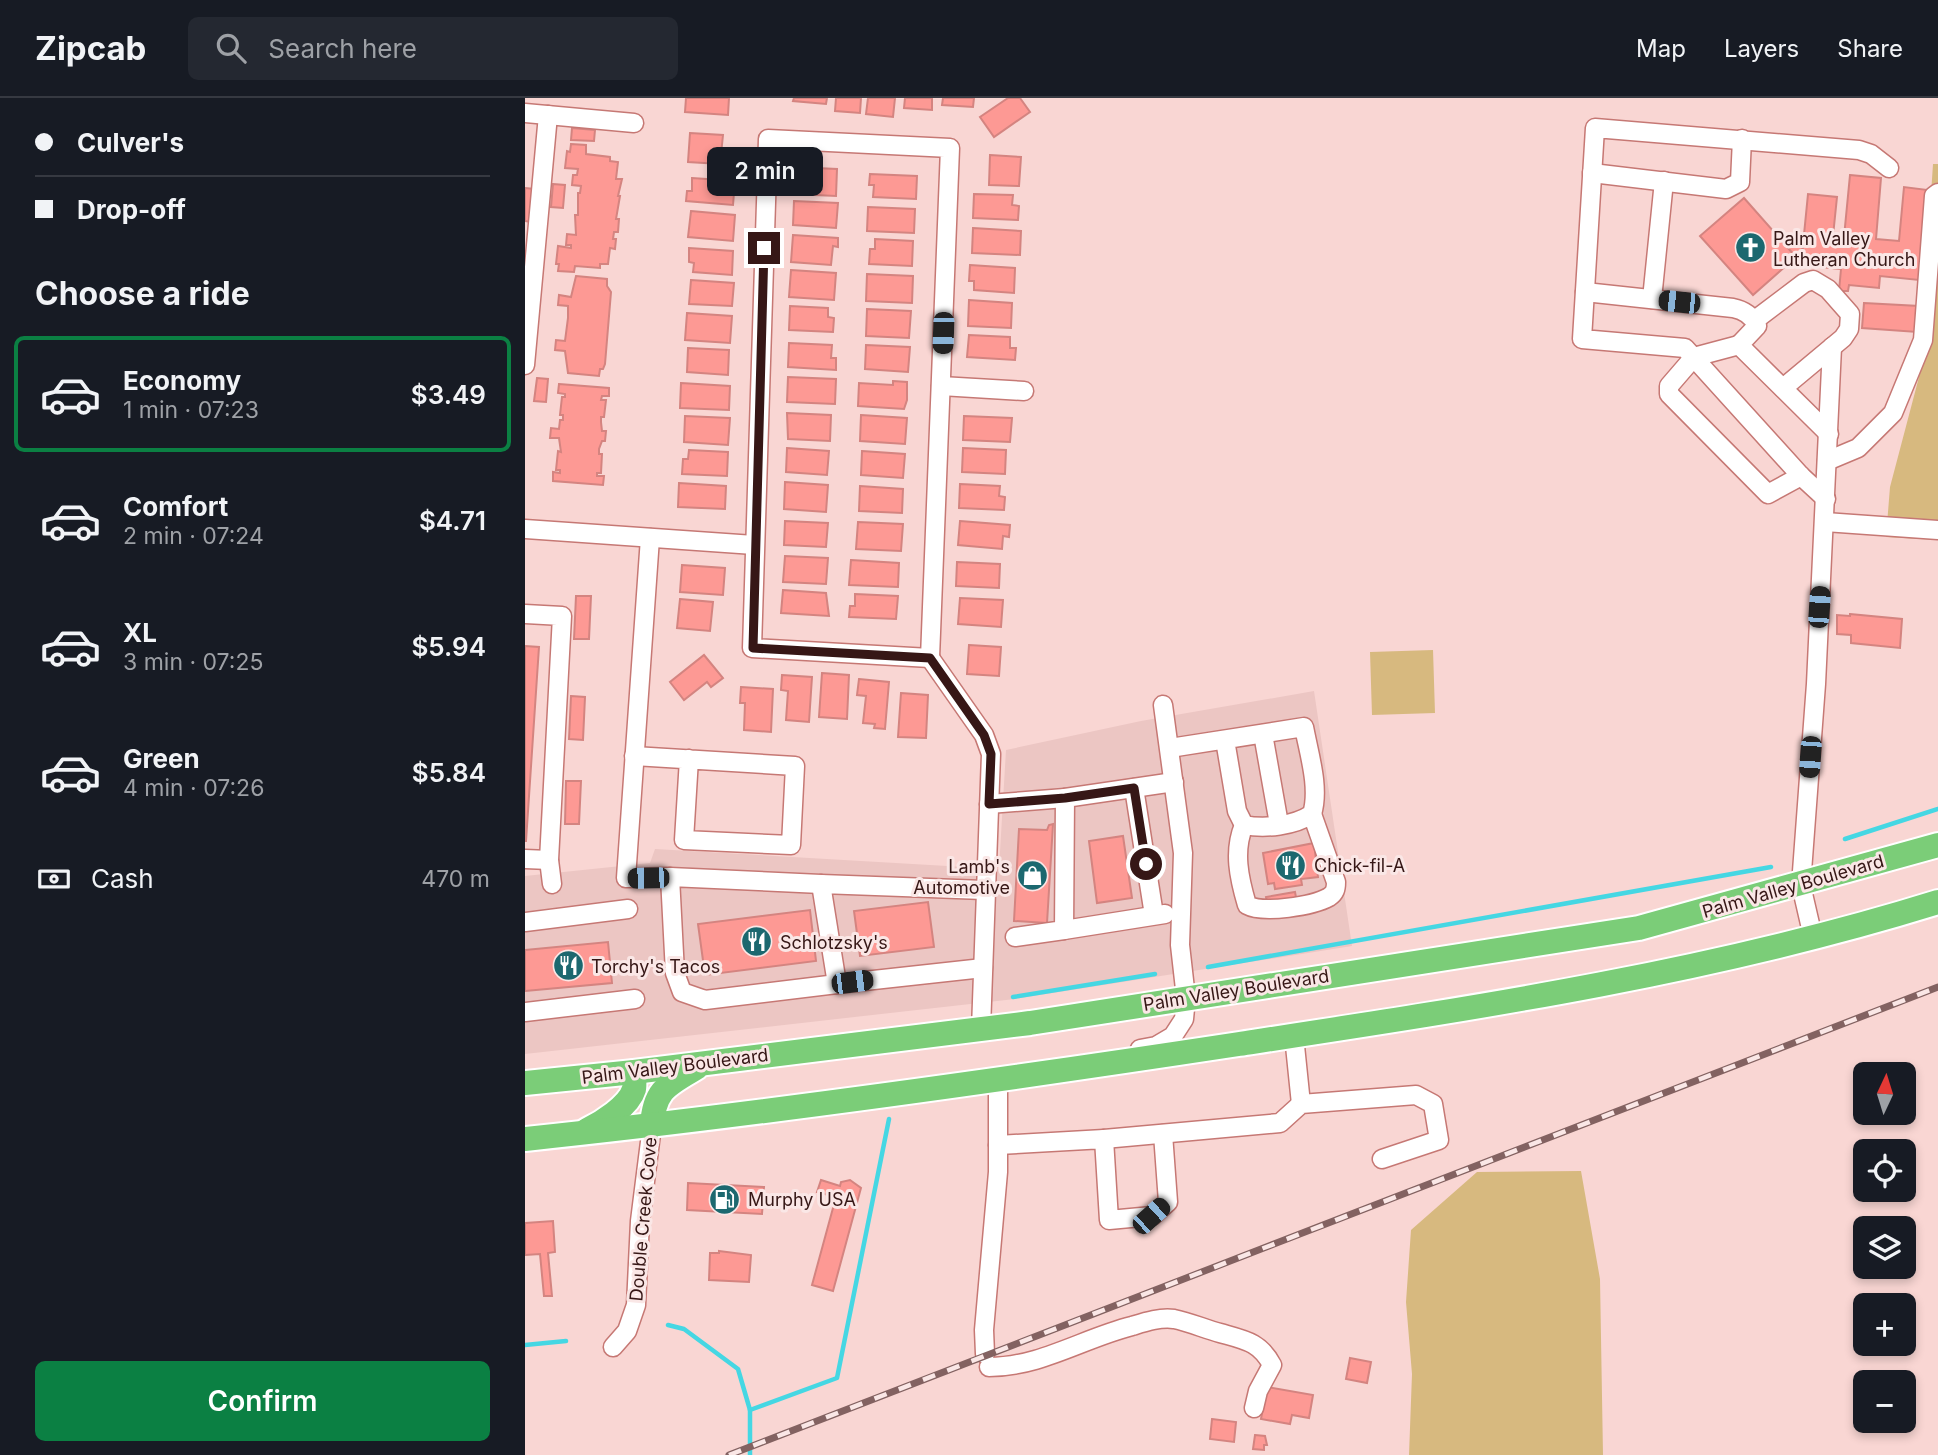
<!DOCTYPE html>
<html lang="en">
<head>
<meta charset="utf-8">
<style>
	body { margin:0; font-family:Inter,sans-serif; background:#242831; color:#f1f3f6; height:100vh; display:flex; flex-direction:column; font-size:26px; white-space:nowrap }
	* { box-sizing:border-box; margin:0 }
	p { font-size:23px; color:#9ea1a6 }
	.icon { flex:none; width:38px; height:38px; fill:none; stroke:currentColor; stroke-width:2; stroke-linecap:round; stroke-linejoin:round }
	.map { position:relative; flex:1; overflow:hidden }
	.sheet { display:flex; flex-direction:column; background:#171b24; width:525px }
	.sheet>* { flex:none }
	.guide { display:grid; align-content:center; height:154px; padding:0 35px; background:#171b24 }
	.needle { width:46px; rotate:4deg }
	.buttons { position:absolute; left:1328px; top:964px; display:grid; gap:14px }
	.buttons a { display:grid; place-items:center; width:63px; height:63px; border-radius:10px; background:#171b24; box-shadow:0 4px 10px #0003; font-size:35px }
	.end { position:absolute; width:32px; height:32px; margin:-16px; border:9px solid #361716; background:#fff; box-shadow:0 0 0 4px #fff }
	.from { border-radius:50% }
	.bubble { position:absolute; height:49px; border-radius:10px; background:#171b24; box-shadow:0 4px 10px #0003; font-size:23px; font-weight:600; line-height:49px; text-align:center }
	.car { position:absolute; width:21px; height:42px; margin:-21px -10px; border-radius:9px; box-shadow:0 0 5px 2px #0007; background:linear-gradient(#222 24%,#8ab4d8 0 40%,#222 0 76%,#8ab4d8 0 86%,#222 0) }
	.guide b { display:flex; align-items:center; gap:24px; height:66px; font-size:26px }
	.guide b+b { border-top:2px solid #363941 }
	.guide i { width:18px; height:18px; background:#f1f3f6 }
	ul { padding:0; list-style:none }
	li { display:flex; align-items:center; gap:21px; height:116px; margin:0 14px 10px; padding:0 21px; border:4px solid transparent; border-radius:10px }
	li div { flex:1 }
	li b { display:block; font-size:26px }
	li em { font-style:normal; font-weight:600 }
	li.on { border-color:#0b8043 }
	li>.icon { width:63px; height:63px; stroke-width:1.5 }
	h2 { padding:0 35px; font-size:32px; line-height:84px }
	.pay { display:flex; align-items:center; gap:18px; height:77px; padding:0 35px; font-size:26px }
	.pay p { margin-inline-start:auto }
	.action { display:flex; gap:14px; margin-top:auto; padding:14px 35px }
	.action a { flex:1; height:80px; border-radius:10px; background:#0b8043; color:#fff; font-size:28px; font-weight:600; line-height:80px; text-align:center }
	header { display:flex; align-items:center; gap:42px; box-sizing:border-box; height:98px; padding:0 35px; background:#171b24; border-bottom:2px solid #363941 }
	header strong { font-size:33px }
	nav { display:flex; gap:38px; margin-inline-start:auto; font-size:24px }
	.search { width:490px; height:63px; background:#242831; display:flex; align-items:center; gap:18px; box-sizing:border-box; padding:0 24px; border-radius:10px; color:#9ea1a6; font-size:26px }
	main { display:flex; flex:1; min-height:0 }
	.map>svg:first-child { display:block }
	.built { fill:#ecc6c3 }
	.green { fill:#d7b97f }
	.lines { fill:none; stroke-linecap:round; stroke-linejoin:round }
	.stream { stroke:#45d7e3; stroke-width:4.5 }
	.building { fill:#fd9994; stroke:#d48480; stroke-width:2 }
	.minor-casing { stroke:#c67874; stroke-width:21 }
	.highway-casing { stroke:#fff; stroke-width:28 }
	.minor { stroke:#fff; stroke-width:18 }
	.highway { stroke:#7bcd78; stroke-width:24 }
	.rail-casing { stroke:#836261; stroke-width:7 }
	.rail { stroke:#fae7e6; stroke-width:4.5; stroke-dasharray:13; stroke-linecap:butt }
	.route { stroke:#361716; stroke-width:9 }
	.labels { text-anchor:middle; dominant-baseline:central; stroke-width:6; stroke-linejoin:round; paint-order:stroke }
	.poi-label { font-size:18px; fill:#361716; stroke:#fae7e6; text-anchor:start }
	.street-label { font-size:18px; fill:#361716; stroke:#fae7e6 }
</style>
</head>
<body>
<header>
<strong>Zipcab</strong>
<div class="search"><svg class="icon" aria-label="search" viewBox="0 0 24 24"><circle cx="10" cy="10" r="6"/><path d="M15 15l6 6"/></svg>Search here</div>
<nav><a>Map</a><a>Layers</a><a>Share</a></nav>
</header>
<main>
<section class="sheet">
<div class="guide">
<b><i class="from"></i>Culver's</b>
<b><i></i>Drop-off</b>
</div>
<h2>Choose a ride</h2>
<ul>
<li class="on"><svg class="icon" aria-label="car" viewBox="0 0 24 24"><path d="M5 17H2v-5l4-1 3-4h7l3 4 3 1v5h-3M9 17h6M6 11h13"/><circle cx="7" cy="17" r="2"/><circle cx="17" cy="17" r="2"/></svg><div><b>Economy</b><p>1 min · 07:23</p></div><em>$3.49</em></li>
<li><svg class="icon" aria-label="car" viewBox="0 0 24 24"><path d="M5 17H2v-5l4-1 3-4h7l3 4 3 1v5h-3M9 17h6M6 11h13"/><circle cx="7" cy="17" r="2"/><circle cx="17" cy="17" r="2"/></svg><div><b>Comfort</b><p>2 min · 07:24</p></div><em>$4.71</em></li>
<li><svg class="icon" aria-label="car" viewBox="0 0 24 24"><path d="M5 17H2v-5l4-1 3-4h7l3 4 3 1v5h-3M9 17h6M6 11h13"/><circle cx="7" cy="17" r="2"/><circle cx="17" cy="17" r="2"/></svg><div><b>XL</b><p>3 min · 07:25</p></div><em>$5.94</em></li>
<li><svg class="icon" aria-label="car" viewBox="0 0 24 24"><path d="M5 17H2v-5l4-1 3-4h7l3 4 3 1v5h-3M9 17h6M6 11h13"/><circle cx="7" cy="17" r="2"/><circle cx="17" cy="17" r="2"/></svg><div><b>Green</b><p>4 min · 07:26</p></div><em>$5.84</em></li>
</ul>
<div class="pay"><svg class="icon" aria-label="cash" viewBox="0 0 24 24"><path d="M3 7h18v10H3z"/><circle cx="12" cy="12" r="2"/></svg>Cash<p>470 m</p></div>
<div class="action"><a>Confirm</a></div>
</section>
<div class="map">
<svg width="1413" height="1357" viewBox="0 0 1413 1357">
	<rect width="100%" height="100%" fill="#f9d6d3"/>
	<path class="built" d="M789,593L827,848L490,901L0,956V778L125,765L130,751L474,771L481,652L616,623Z"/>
	<g class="green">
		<path d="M1408,66H1413V442L1361,439L1365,389L1394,279Z"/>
		<path d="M908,552L910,615L847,617L845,554Z"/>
		<path d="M1056,1073L1075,1181L1078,1357H884L887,1276L881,1204L886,1132L952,1074Z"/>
	</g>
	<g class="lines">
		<g class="stream">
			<path d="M1320,741L1413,711"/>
			<path d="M683,869L1246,769"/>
			<path d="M488,899L630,876"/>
			<path d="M143,1227L159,1231L213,1271L225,1312V1357"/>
			<path d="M0,1247L41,1243"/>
			<path d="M225,1312L312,1280L364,1021"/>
		</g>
	</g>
	<g class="building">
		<path d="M161,0H204L203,17L160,14Z"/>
		<path d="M269,0H302L301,6L268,3Z"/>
		<path d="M311,0H336L335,15L310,13Z"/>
		<path d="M343,0H370L368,19L341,16Z"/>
		<path d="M380,0H407V12L379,10Z"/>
		<path d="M418,0H449L448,9L417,7Z"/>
		<path d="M483,0H495L505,14L469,39L455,19Z"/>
		<path d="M47,30L70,32L69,43L46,42Z"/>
		<path d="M165,35L198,37L195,66L163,64Z"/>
		<path d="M46,46L61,47V56L85,59V63L93,64L91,81H97L93,98H95L91,121H94L93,134H89L88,141H91L90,151L85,150L83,166H75V170L50,168L49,174L33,173L34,166H31L33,148L46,150V147H41L42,136L51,137L50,117H53V95H55L56,88L47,87L48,77H52L53,71L40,70L42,53L45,54Z"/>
		<path d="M465,57L496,59L494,88L464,87Z"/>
		<path d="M269,69L312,71L311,98L268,96Z"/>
		<path d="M345,76L392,78L391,101L348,99L349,87H344Z"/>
		<path d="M1325,77L1356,80L1351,141L1374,143L1379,89L1403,92L1394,182L1355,178L1354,190L1324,187L1323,193H1314L1316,171L1276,167L1283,96L1312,99L1308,138L1319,139Z"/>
		<path d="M167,80L210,83L208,107L161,103L162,93H167Z"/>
		<path d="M28,86L40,87L38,110L26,109Z"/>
		<path d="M0,90L9,91L6,124L0,123Z"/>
		<path d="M449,96L488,97L487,107L494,108L493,122L448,120Z"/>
		<path d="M1219,100L1271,159L1228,197L1175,138Z"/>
		<path d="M269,103L313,105L311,130L268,127Z"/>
		<path d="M343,109L390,111L389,135L342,133Z"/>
		<path d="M166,113L210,117L208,143L163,139Z"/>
		<path d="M448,130L496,133L495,157L447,155Z"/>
		<path d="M268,137L313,140V149L308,148L306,167L266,164Z"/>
		<path d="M350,141L388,143L387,168L344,166L345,151H350Z"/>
		<path d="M1255,141L1278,143L1276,167L1264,166L1271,159Z"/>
		<path d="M164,150L208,153L207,177L168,174L169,165L164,164Z"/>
		<path d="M445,167L490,170L489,195L449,192V183H444Z"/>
		<path d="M266,172L311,175L309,202L264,199Z"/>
		<path d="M342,176L388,178L387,205L341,203Z"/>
		<path d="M51,178L82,181V188L86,194L80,266L78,271H75L74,278L43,275L40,253L30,252L31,242L40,243L43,220V208L33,207L34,197L46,199Z"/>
		<path d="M166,182L209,185L207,208L164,206Z"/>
		<path d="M444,202L487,205L486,230L443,228Z"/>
		<path d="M1339,205L1394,208L1392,234L1337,230Z"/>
		<path d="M265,208L303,210V219L309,220L308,234L264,232Z"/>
		<path d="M342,211L386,213L384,240L341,238Z"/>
		<path d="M162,215L207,218L205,245L160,242Z"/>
		<path d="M444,237L485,239V250H491L490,262L442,259Z"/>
		<path d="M264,245L307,247L306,260H311V272L263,269Z"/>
		<path d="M341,247L385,249L383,274L340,271Z"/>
		<path d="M163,250L204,252L203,277L162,274Z"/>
		<path d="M263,279L311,281L310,306L262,304Z"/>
		<path d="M12,280L23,281L21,304L9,303Z"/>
		<path d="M368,283L382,284V302L379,311L333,308L334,285L368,287Z"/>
		<path d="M156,285L205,288L204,312L155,310Z"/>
		<path d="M34,286L84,290V298H77L76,302H81L79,319H76V324L77,333H81L80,343H77L74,351V356H77L76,375H72V378H79L78,387L28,383V374L35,375V372H31L33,353L36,354L34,340H25L26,330L34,331L35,322H38V317H35L37,299H40V296L33,295Z"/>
		<path d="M262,315L306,317L305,343L263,341Z"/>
		<path d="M336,317L382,320L380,346L335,343Z"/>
		<path d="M160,318L205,320L203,347L159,344Z"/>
		<path d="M439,318L487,320L485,344L438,342Z"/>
		<path d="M262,350L304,353L302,377L261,374Z"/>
		<path d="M438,350L481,352L480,376L437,374Z"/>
		<path d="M164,352L203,354L202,378L157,376L158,361H163Z"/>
		<path d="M337,353L380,356L378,380L336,377Z"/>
		<path d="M260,384L303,387L301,414L259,411Z"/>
		<path d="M154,385L201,388L200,411L153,409Z"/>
		<path d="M435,386L475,388L474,398L480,399L479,412L434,410Z"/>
		<path d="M335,388L378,391L377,415L334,413Z"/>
		<path d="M260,423L303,425L301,449L259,447Z"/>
		<path d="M435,423L485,427L484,439L478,438L477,451L433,447Z"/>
		<path d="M333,424L378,426L376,453L331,451Z"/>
		<path d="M260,458L303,460L301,486L258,484Z"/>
		<path d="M326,462L374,465L373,489L324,487Z"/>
		<path d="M432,464L475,466L474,490L431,488Z"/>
		<path d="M157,467L200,470L198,497L155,494Z"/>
		<path d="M258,492L301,495L304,518L256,515Z"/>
		<path d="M330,496L373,498L371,521L324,519L325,508H330Z"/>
		<path d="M51,498H66L64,541H49Z"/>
		<path d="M435,500L478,502L476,529L433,526Z"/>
		<path d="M155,501L188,504L185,533L152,530Z"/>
		<path d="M1325,516L1377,521L1375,550L1326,545V537L1312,536V517L1325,518Z"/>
		<path d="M444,547L476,549L474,578L442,576Z"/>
		<path d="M0,548L14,549L1,743H0Z"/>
		<path d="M179,557L198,580L186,589L182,584L159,602L145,584Z"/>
		<path d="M297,575L324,577L322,621L294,619Z"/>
		<path d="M257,577L287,579L284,624L261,622L263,593L256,592Z"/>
		<path d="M334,581L364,584L360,631L349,630L350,626L338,625L341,598L332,597Z"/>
		<path d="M216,589L248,591L246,634L219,632L220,605H215Z"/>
		<path d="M376,595L403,597L401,640L373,639Z"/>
		<path d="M46,598L60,599L58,642L44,641Z"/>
		<path d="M41,683H56L54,726H40Z"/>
		<path d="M528,726L522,825L489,823L494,731L522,732L524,727Z"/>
		<path d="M598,738L607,800L572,805L564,743Z"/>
		<path d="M789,745L793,779L776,781L777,787L750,791L749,785L743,786L738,755Z"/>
		<path d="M770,794L773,810L744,815L741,799Z"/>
		<path d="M403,804L409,849L335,858L329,813Z"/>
		<path d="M285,812L291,863L180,877L173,826Z"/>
		<path d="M83,844L87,885L0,893V852Z"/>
		<path d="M296,1082L315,1088L316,1084L325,1082L336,1090L308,1193L287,1187L311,1099L292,1094Z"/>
		<path d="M163,1085L239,1089L237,1116L162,1112Z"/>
		<path d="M28,1123L30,1154L23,1155L27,1198H19L15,1156L0,1157V1125Z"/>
		<path d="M194,1153L226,1157L224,1184L184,1182L185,1155H194Z"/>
		<path d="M825,1260L846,1264L842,1285L821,1281Z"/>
		<path d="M742,1289L788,1297L784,1320L767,1317L765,1326L736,1321Z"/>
		<path d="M687,1321L711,1324L709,1344L685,1341Z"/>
		<path d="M730,1337L740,1338L742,1347H739V1352L728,1351Z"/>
	</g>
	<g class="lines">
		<defs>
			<g id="minor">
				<path d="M0,15L109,25"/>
				<path d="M243,41L425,50L405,560L227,550Z"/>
				<path d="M1067,75L1201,91L1215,84L1217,41"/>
				<path d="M1060,194L1208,210C1218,212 1228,218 1232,228L1214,247L1304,336"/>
				<path d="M1127,201L1139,83"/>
				<path d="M1230,222L1279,185L1288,182L1303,191L1325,216L1324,231L1318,240L1258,290"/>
				<path d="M1214,247L1169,259L1144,288V296L1243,396L1276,378"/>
				<path d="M0,267L23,17"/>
				<path d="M416,288L499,293"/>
				<path d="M1302,363L1333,350L1368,315L1398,242L1409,98L1413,95"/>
				<path d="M1301,401L1276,378L1160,250L1057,241L1070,30L1334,52L1346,56L1364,70"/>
				<path d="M1300,424L1413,432"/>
				<path d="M0,431L229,447"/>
				<path d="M125,440L101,780L145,779"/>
				<path d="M0,516L37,518L24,762L27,786"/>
				<path d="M405,560L459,637L466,656L456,931"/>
				<path d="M738,636L754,726"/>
				<path d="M645,650L779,629C784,656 795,690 787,716C769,728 740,731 719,727L712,713L700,642"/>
				<path d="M109,658L270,668L266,747L159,742L164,661"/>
				<path d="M609,690L629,817"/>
				<path d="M464,706L540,700"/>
				<path d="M719,727C708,753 714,780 722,807C738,816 788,808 804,799C810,795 811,791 811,784L787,716"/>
				<path d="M0,761L24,762"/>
				<path d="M296,786L145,779L150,875L157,894L180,902L312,886"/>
				<path d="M0,824L103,811"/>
				<path d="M539,832L640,816"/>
				<path d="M490,839L539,832L540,700L649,684"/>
				<path d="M1288,839L1276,787L1291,586L1307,249"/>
				<path d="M458,870L312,886L296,786L459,792"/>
				<path d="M0,914L110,901"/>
				<path d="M769,938L776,1006"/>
				<path d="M615,951L631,948L648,938L659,921L661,900L655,847L658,755L638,607"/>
				<path d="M579,1041L755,1025L776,1006L891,997L908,1006L914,1042L857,1061"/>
				<path d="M473,1047L579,1041L584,1122L627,1118L643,1104L638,1036"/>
				<path d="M88,1249L102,1233L111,1207L115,1123L127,1028"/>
				<path d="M460,1256L459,1232L473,1074V982"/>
				<path d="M464,1269C515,1269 559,1240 607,1228C620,1224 635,1219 649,1221C664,1224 680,1231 695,1235C720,1242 735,1244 747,1267L733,1293L729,1310"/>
			</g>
			<g id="highway">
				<path d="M0,985L109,974L505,925L1114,830L1413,747"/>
				<path d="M127,1028C129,992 142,987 171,970"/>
				<path d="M62,1032C77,1025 104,1008 109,991C110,987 109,979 109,974"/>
				<path d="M0,1041C239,1016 477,982 714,946C950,910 1185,875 1413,804"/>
			</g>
		</defs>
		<use href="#minor" class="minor-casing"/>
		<use href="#highway" class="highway-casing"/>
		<use href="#minor" class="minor"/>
		<use href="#highway" class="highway"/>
		<defs>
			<path id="rail" d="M204,1357L1413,889"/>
		</defs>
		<use href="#rail" class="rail-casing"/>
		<use href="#rail" class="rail"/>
	</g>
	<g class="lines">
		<path class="route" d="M239,150L228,550L405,560L459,637L466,656L464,706L540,700L609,690L621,766"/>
	</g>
	<defs>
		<symbol id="church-disc" viewBox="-11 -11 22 22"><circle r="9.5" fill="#1c686f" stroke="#fae7e6"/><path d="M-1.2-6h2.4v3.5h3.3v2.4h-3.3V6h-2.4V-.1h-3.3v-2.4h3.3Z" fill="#fff"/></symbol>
		<symbol id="restaurant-disc" viewBox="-11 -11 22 22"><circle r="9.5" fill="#1c686f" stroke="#fae7e6"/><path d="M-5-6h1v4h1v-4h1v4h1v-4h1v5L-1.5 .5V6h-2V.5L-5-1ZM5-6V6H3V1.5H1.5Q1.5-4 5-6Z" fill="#fff"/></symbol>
		<symbol id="shop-disc" viewBox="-11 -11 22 22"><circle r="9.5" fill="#1c686f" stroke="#fae7e6"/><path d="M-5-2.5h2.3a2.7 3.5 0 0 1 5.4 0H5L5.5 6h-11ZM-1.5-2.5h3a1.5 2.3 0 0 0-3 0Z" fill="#fff"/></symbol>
		<symbol id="fuel-disc" viewBox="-11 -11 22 22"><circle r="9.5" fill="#1c686f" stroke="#fae7e6"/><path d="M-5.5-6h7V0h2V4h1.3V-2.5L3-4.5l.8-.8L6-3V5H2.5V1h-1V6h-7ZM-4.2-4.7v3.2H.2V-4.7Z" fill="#fff"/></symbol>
	</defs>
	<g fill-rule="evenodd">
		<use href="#church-disc" x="1208" y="132" width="35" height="35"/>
		<use href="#restaurant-disc" x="748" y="750" width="35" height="35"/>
		<use href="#shop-disc" x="490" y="760" width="35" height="35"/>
		<use href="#restaurant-disc" x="214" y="826" width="35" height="35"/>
		<use href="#restaurant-disc" x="26" y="850" width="35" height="35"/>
		<use href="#fuel-disc" x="182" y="1084" width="35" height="35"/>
	</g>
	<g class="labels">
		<g class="poi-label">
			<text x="1248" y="140">Palm Valley<tspan x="1248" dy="21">Lutheran Church</tspan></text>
			<text x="789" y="767">Chick-fil-A</text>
			<text x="485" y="768" text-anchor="end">Lamb's<tspan x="485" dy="21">Automotive</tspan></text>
			<text x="255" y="844">Schlotzsky's</text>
			<text x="66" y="868">Torchy's Tacos</text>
			<text x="223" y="1101">Murphy USA</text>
		</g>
		<g class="street-label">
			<text transform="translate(1268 788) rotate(-16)">Palm Valley Boulevard</text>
			<text transform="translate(711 892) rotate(-9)">Palm Valley Boulevard</text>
			<text transform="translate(150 968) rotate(-7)">Palm Valley Boulevard</text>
			<text transform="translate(118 1121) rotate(-85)">Double Creek Cove</text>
		</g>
	</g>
</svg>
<div class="buttons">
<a><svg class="needle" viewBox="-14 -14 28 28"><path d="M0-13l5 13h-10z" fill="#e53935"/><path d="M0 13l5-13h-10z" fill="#9ea1a6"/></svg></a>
<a><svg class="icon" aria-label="locate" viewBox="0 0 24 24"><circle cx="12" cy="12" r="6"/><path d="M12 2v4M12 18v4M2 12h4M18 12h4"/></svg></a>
<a><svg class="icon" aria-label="layers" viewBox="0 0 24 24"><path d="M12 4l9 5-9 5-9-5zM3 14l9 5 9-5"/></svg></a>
<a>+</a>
<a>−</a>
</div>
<i class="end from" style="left:621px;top:766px"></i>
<i class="end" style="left:239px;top:150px"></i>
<div class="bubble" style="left:182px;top:49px;width:116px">2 min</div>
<i class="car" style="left:1154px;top:204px;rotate:276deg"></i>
<i class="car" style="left:418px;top:235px;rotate:182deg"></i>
<i class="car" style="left:1294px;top:509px;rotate:4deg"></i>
<i class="car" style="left:1285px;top:659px;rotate:184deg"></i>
<i class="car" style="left:123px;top:780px;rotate:269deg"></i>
<i class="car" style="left:327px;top:884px;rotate:83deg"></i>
<i class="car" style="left:626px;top:1118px;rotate:48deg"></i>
</div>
</main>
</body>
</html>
